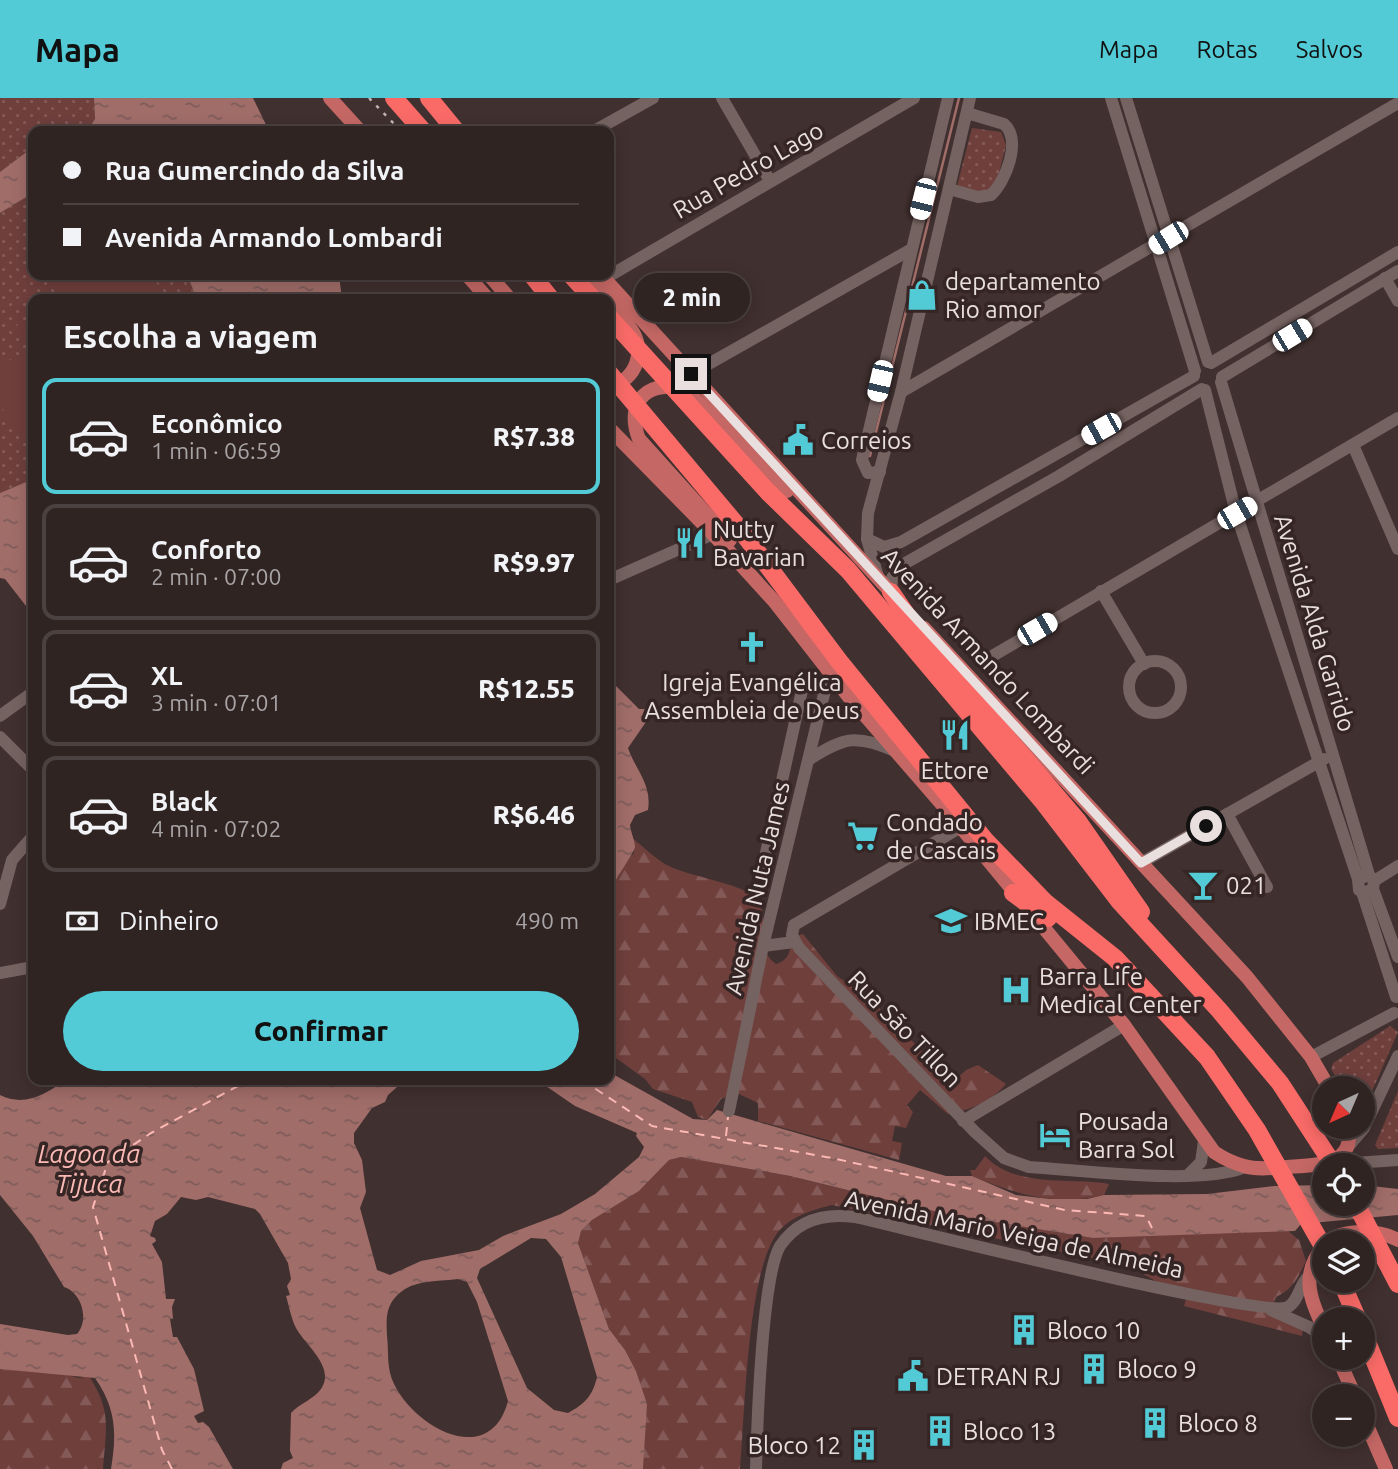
<!DOCTYPE html>
<html lang="pt">
<head>
<meta charset="utf-8">
<style>
	body { margin:0; font-family:Ubuntu,sans-serif; background:#382c2b; color:#f1f3f6; height:100vh; display:flex; flex-direction:column; font-size:26px; white-space:nowrap }
	* { box-sizing:border-box; margin:0 }
	p { font-size:23px; color:#a8a4a6 }
	.icon { flex:none; width:38px; height:38px; fill:none; stroke:currentColor; stroke-width:2; stroke-linecap:round; stroke-linejoin:round }
	.map { position:relative; flex:1; overflow:hidden }
	.side { position:absolute; left:28px; top:196px; width:586px; height:791px; display:flex; flex-direction:column; background:#302423; border-radius:14px; box-shadow:0 4px 18px #0003,0 0 0 2px #4b4141 }
	.side>* { flex:none }
	.hud { position:absolute; left:28px; top:28px; width:586px; height:154px; border-radius:14px; box-shadow:0 4px 18px #0003,0 0 0 2px #4b4141; display:grid; align-content:center; height:154px; padding:0 35px; background:#302423 }
	.needle { width:46px; rotate:224deg }
	.buttons { position:absolute; left:1312px; top:978px; display:grid; gap:14px }
	.buttons a { display:grid; place-items:center; width:63px; height:63px; border-radius:50%; background:#302423; box-shadow:0 4px 18px #0003,0 0 0 2px #4b4141; font-size:35px }
	.end { position:absolute; width:32px; height:32px; margin:-16px; border:9px solid #e9dfde; background:#111; box-shadow:0 0 0 4px #111 }
	.from { border-radius:50% }
	.bubble { position:absolute; height:49px; border-radius:24px; background:#302423; box-shadow:0 4px 18px #0003,0 0 0 2px #4b4141; font-size:23px; font-weight:800; line-height:49px; text-align:center }
	.car { position:absolute; width:21px; height:42px; margin:-21px -10px; border-radius:9px; box-shadow:0 0 5px 2px #0007; background:linear-gradient(#fff 24%,#345 0 40%,#fff 0 76%,#345 0 86%,#fff 0) }
	.hud b { display:flex; align-items:center; gap:24px; height:66px; font-size:26px }
	.hud b+b { border-top:2px solid #4b4141 }
	.hud i { width:18px; height:18px; background:#f1f3f6 }
	ul { padding:0; list-style:none }
	li { display:flex; align-items:center; gap:21px; height:116px; margin:0 14px 10px; padding:0 21px; border:4px solid #4b4141; border-radius:14px }
	li div { flex:1 }
	li b { display:block; font-size:26px }
	li em { font-style:normal; font-weight:800 }
	li.current { border-color:#52cbd7 }
	li>.icon { width:63px; height:63px; stroke-width:1.5 }
	h2 { padding:0 35px; font-size:32px; line-height:84px }
	.pay { display:flex; align-items:center; gap:18px; height:77px; padding:0 35px; font-size:26px }
	.pay p { margin-inline-start:auto }
	.button { display:flex; gap:14px; margin-top:auto; padding:14px 35px }
	.button a { flex:1; height:80px; border-radius:42px; background:#52cbd7; color:#111; font-size:28px; font-weight:800; line-height:80px; text-align:center }
	header { display:flex; align-items:center; gap:42px; box-sizing:border-box; height:98px; padding:0 35px; background:#52cbd7; color:#111 }
	header strong { font-size:33px }
	nav { display:flex; gap:38px; margin-inline-start:auto; font-size:24px }
	.map>svg:first-child { display:block }
	.green { fill:url(#green-dots) }
	.forest { fill:url(#forest-firs) }
	.pitch { fill:#6f3f3c }
	.water { fill:url(#water-ripples); fill-rule:evenodd }
	.lines { fill:none; stroke-linecap:round; stroke-linejoin:round }
	.stream { stroke:#a16d69; stroke-width:2.5 }
	.ferry { stroke:#fcb9b4; stroke-width:2; stroke-dasharray:9 7; stroke-linecap:butt }
	.minor { stroke:#756361; stroke-width:12 }
	.major { stroke:#c56865; stroke-width:14 }
	.highway { stroke:#fa6b68; stroke-width:18 }
	.rail { stroke:#bfb3b2; stroke-width:2.5; stroke-dasharray:3.5 7; stroke-linecap:butt }
	.route { stroke:#e9dfde; stroke-width:9 }
	.labels { text-anchor:middle; dominant-baseline:central; stroke-width:7; stroke-linejoin:round; paint-order:stroke }
	.street-label { font-size:24px; fill:#e9dfde; stroke:#352625 }
	.poi-label { font-size:24px; fill:#e9dfde; stroke:#352625; text-anchor:start }
	.water-label { font-size:26px; font-style:italic; fill:#fcb9b4; stroke:#352625 }
</style>
</head>
<body>
<header>
<strong>Mapa</strong>
<nav><a>Mapa</a><a>Rotas</a><a>Salvos</a></nav>
</header>
<div class="map">
<svg width="1398" height="1371" viewBox="0 0 1398 1371">
	<defs>
		<pattern id="green-dots" width="8" height="8" patternUnits="userSpaceOnUse" patternTransform="scale(1.75)"><rect width="8" height="8" fill="#6f3f3c"/><path d="M2 2h.1M6 6h.1" fill="none" stroke="#845a58" stroke-width="1.8" stroke-linecap="round"/></pattern>
		<pattern id="forest-firs" width="22" height="20" patternUnits="userSpaceOnUse" patternTransform="scale(1.75)"><rect width="22" height="20" fill="#6f3f3c"/><path d="M5 1l3.5 6h-7zM16 11l3.5 6h-7z" fill="#845a58"/></pattern>
		<pattern id="water-ripples" width="26" height="14" patternUnits="userSpaceOnUse" patternTransform="scale(1.75)"><rect width="26" height="14" fill="#a16d69"/><path d="M2 4q2-2 4 0t4 0M15 11q2-2 4 0t4 0" fill="none" stroke="#7d5c5a"/></pattern>
	</defs>
	<rect width="100%" height="100%" fill="#40302f"/>
	<g class="green">
		<path d="M0,0H94L95,21L87,33H33V49L0,74Z"/>
		<path d="M972,30L1001,34L1006,47L996,87L986,95L957,88Z"/>
		<path d="M33,95V177H187L197,201H33V381L0,395V115Z"/>
		<path d="M1390,928L1398,934L1363,1014V990H1342L1331,971L1333,965Z"/>
		<path d="M1398,993V1050L1378,1051L1375,1047Z"/>
	</g>
	<g class="forest">
		<path d="M632,740C644,749 657,763 671,769C690,778 741,786 753,798C776,819 749,846 776,866C790,862 790,852 792,839L803,836L837,878L870,901L953,984L966,972L978,967L1006,986C991,1004 970,1012 948,1016L920,992L907,1007L913,1014L906,1030L895,1028L892,1043L902,1045L899,1062L758,1023V1005L737,995L721,1001L707,1022L698,1019L692,1004L653,991L645,981L609,955V793L623,766L634,755Z"/>
		<path d="M985,1058C1017,1091 1069,1079 1109,1086L1104,1097C1057,1109 1015,1096 972,1078L970,1072H975Z"/>
		<path d="M681,1059L789,1078L946,1116L1093,1140L1287,1132L1299,1142L1306,1163C1298,1180 1293,1191 1276,1199L1270,1216L1303,1231L1302,1238L1184,1208L1186,1201L1130,1168L832,1107C812,1112 788,1119 776,1137C747,1180 745,1316 740,1371H643L646,1306L636,1273L625,1252L609,1231L578,1145L581,1133L592,1122L639,1093L669,1062Z"/>
		<path d="M0,1271L56,1274L79,1280L89,1278C112,1313 106,1332 103,1371H0Z"/>
	</g>
	<g class="pitch">
		<path d="M49,177H152L166,201H62Z"/>
		<path d="M33,218V335L21,342L0,307V268L29,251L16,228Z"/>
	</g>
	<g class="water">
		<path d="M94,0H253L269,33H87L95,21Z"/>
		<path d="M33,49V95L0,115V74Z"/>
		<path d="M187,177H339L342,201H197Z"/>
		<path d="M33,381V517L5,481L0,480V395Z"/>
		<path d="M609,561L614,586L639,611H646L648,621L628,650C636,673 652,686 648,712L635,717L630,727C631,735 635,743 635,749C635,753 613,785 609,794Z"/>
		<path d="M609,974L693,1021L707,1022L717,1012L946,1078H972L1016,1097L1050,1101H1087L1104,1097L1207,1096L1275,1088L1325,1087V1106H1363V1087L1398,1091V1117L1301,1126L1295,1133L1093,1140L946,1116L790,1078L681,1059L669,1062L639,1093L592,1122L581,1133L578,1145L609,1231L625,1252L636,1273L647,1306L643,1371H281L283,1365L293,1360L290,1353L291,1315C299,1306 314,1301 321,1291C336,1269 305,1247 296,1230C291,1220 289,1208 286,1198L290,1197L287,1188L291,1181L288,1165L260,1116L255,1111L208,1099L196,1102L181,1099L167,1116L155,1123L150,1138L155,1140L156,1143L152,1146L162,1164L166,1201H175L172,1209L173,1221H170L173,1239H177L194,1271L204,1313L194,1318L198,1325L203,1324L209,1329L233,1371H111C117,1335 116,1310 95,1280L0,1271V1226L68,1237L77,1236C90,1221 81,1194 64,1189L33,1138L0,1097V997C24,1009 45,997 65,982H405L388,997L385,1004L372,1010L354,1035V1045L362,1062L366,1094L360,1110L377,1172L390,1177L421,1163L479,1152L503,1138L561,1116L595,1096L639,1059L644,1049L636,1038L637,1035L575,1008L543,986L526,982H609ZM531,1140L546,1141L561,1159L597,1279C593,1297 585,1306 568,1315L554,1312L527,1290L477,1180L480,1171ZM458,1181L467,1184L477,1204L508,1303C490,1371 415,1330 394,1286C386,1270 389,1254 387,1238C386,1217 386,1204 405,1191C420,1182 441,1183 458,1181Z"/>
	</g>
	<g class="lines">
		<path class="stream" d="M870,358L959,0"/>
		<g class="ferry">
			<path d="M582,982L652,1028L832,1060L1065,1112L1146,1118L1152,1130"/>
			<path d="M726,1038L728,1019"/>
			<path d="M172,1371L162,1352L93,1109L108,1064L151,1035L249,982"/>
		</g>
		<g class="minor">
			<path d="M722,0L770,83"/>
			<path d="M1111,0L1195,273"/>
			<path d="M1126,0L1208,264"/>
			<path d="M594,33L653,0"/>
			<path d="M949,91L978,99L991,97C1006,83 1022,42 1004,26L967,15"/>
			<path d="M1385,180L1398,203"/>
			<path d="M604,181L914,0"/>
			<path d="M1211,265L1398,154"/>
			<path d="M691,276L910,152"/>
			<path d="M1222,279L1398,173"/>
			<path d="M1221,284L1369,777"/>
			<path d="M1205,292L1236,415L1358,781"/>
			<path d="M901,294L1398,5"/>
			<path d="M1353,347L1398,451"/>
			<path d="M880,374L868,375L862,362L948,0"/>
			<path d="M867,441L884,449L901,444L1194,278"/>
			<path d="M609,482L713,436"/>
			<path d="M879,482L867,441L868,415L901,294L970,0"/>
			<path d="M1101,493L1144,566"/>
			<path d="M891,494L892,480L902,467L1059,378L1202,291"/>
			<path d="M994,557L1398,320"/>
			<circle cx="1155" cy="589" r="26"/>
			<path d="M0,618L33,594"/>
			<path d="M0,639L33,672"/>
			<path d="M810,661C844,639 857,636 895,653"/>
			<path d="M1227,716L1267,789"/>
			<path d="M1141,765L1324,661"/>
			<path d="M1374,783L1398,768"/>
			<path d="M758,791L803,588L825,592"/>
			<path d="M1373,791L1366,794L1359,792L1358,781L1369,777L1374,783L1373,791L1398,859"/>
			<path d="M1362,794L1396,899"/>
			<path d="M0,806L12,762L33,738"/>
			<path d="M794,827L792,837L799,850L975,1034L1004,1060L1029,1069C1081,1072 1201,1088 1245,1069"/>
			<path d="M794,827L961,729"/>
			<path d="M763,848L794,844"/>
			<path d="M0,875L33,869"/>
			<path d="M1311,959L1394,915"/>
			<path d="M729,1013L763,848L825,592L833,578"/>
			<path d="M963,1023L1124,927"/>
			<path d="M1347,1050L1364,1030L1398,958"/>
			<path d="M1326,1067L1398,1062"/>
			<path d="M1188,1077L1201,1064L1204,1043"/>
			<path d="M1271,1212L1309,1229L1325,1240"/>
			<path d="M756,1371C757,1329 762,1178 780,1148C798,1121 825,1115 855,1119C908,1131 1263,1221 1288,1209C1299,1203 1299,1187 1308,1179"/>
		</g>
		<g class="major">
			<path d="M330,0L360,33"/>
			<path d="M467,177L488,201"/>
			<path d="M489,177L510,201"/>
			<path d="M585,177L606,201"/>
			<path d="M601,177L898,502"/>
			<path d="M609,205C616,213 625,221 631,231C646,252 637,282 610,288"/>
			<path d="M609,330L713,436L774,503L849,599L946,711L1124,927L1214,1054C1223,1060 1233,1065 1244,1068C1257,1072 1273,1070 1287,1069C1315,1067 1356,1068 1348,1029"/>
			<path d="M730,442L639,341C624,303 650,278 688,294L787,393"/>
			<path d="M924,530L1247,879L1311,959L1329,990"/>
			<path d="M1327,1144C1344,1130 1380,1132 1398,1142"/>
			<path d="M1325,1147C1300,1175 1309,1201 1325,1232"/>
			<path d="M1338,1260L1355,1298"/>
			<path d="M1363,1318L1386,1371"/>
		</g>
		<g class="highway">
			<path d="M394,0L423,33"/>
			<path d="M429,0L456,33"/>
			<path d="M532,177L551,201"/>
			<path d="M571,177L593,201"/>
			<path d="M609,219L768,394L848,472L1044,705L1120,804L1219,912L1280,985L1334,1068"/>
			<path d="M609,275L740,431L839,563L985,742L1045,804L1115,860L1207,959L1257,1032L1325,1152"/>
			<path d="M891,494L923,541L1077,722L1141,814"/>
			<path d="M1013,795L1048,820"/>
			<path d="M1356,1106L1398,1186"/>
			<path d="M1341,1183L1358,1222"/>
			<path d="M1363,1234L1398,1320"/>
		</g>
		<path class="rail" d="M369,0L401,33"/>
	</g>
	<g class="lines">
		<path class="route" d="M691,276L1141,765L1206,728"/>
	</g>
	<defs>
		<symbol id="shop-bare" viewBox="-9 -9 18 18"><path d="M-5-2.5h2.3a2.7 3.5 0 0 1 5.4 0H5L5.5 6h-11ZM-1.5-2.5h3a1.5 2.3 0 0 0-3 0Z" fill="#52cbd7" stroke="#352625" stroke-width="2.5" paint-order="stroke"/></symbol>
		<symbol id="civic-bare" viewBox="-9 -9 18 18"><path d="M-.6-6.5H3V-4.5H.6V-3L4-1V1h2V6H-6V1h2V-1L-.6-3ZM-1.2 2.5V6h2.4V2.5Z" fill="#52cbd7" stroke="#352625" stroke-width="2.5" paint-order="stroke"/></symbol>
		<symbol id="restaurant-bare" viewBox="-9 -9 18 18"><path d="M-5-6h1v4h1v-4h1v4h1v-4h1v5L-1.5 .5V6h-2V.5L-5-1ZM5-6V6H3V1.5H1.5Q1.5-4 5-6Z" fill="#52cbd7" stroke="#352625" stroke-width="2.5" paint-order="stroke"/></symbol>
		<symbol id="church-bare" viewBox="-9 -9 18 18"><path d="M-1.2-6h2.4v3.5h3.3v2.4h-3.3V6h-2.4V-.1h-3.3v-2.4h3.3Z" fill="#52cbd7" stroke="#352625" stroke-width="2.5" paint-order="stroke"/></symbol>
		<symbol id="supermarket-bare" viewBox="-9 -9 18 18"><path d="M-6-5.5h2.5l.6 2H6L4.5 2H-2.5L-4.4-4H-6ZM-1.5 3.2a1.3 1.3 0 1 0 .1 0ZM3 3.2a1.3 1.3 0 1 0 .1 0Z" fill="#52cbd7" stroke="#352625" stroke-width="2.5" paint-order="stroke"/></symbol>
		<symbol id="bar-bare" viewBox="-9 -9 18 18"><path d="M-6-5H6L.8 .8V4.5H3.5V6h-7V4.5H-.8V.8Z" fill="#52cbd7" stroke="#352625" stroke-width="2.5" paint-order="stroke"/></symbol>
		<symbol id="university-bare" viewBox="-9 -9 18 18"><path d="M0-5L7-2L0 1L-7-2ZM-4 1L0 2.5L4 1V4Q0 6-4 4Z" fill="#52cbd7" stroke="#352625" stroke-width="2.5" paint-order="stroke"/></symbol>
		<symbol id="hospital-bare" viewBox="-9 -9 18 18"><path d="M-5-5h3v3.5h4V-5h3V5h-3V1.5h-4V5h-3Z" fill="#52cbd7" stroke="#352625" stroke-width="2.5" paint-order="stroke"/></symbol>
		<symbol id="hotel-bare" viewBox="-9 -9 18 18"><path d="M-6-4.5h1.5V1H6V5H4.5V3h-9V5H-6ZM-4 0a1.8 1.8 0 1 1 3.6 0ZM.5 0V-2.5h3Q6-2.5 6 0Z" fill="#52cbd7" stroke="#352625" stroke-width="2.5" paint-order="stroke"/></symbol>
		<symbol id="building-bare" viewBox="-9 -9 18 18"><path d="M-4-6H4V6H1V3H-1V6H-4ZM-2.5-4.3h1.7v1.8h-1.7ZM.8-4.3h1.7v1.8H.8ZM-2.5-1h1.7V.8h-1.7ZM.8-1h1.7V.8H.8Z" fill="#52cbd7" stroke="#352625" stroke-width="2.5" paint-order="stroke"/></symbol>
	</defs>
	<g fill-rule="evenodd">
		<use href="#shop-bare" x="900" y="175" width="44" height="44"/>
		<use href="#civic-bare" x="776" y="320" width="44" height="44"/>
		<use href="#restaurant-bare" x="668" y="423" width="44" height="44"/>
		<use href="#church-bare" x="730" y="527" width="44" height="44"/>
		<use href="#restaurant-bare" x="933" y="615" width="44" height="44"/>
		<use href="#supermarket-bare" x="841" y="716" width="44" height="44"/>
		<use href="#bar-bare" x="1181" y="765" width="44" height="44"/>
		<use href="#university-bare" x="929" y="801" width="44" height="44"/>
		<use href="#hospital-bare" x="994" y="870" width="44" height="44"/>
		<use href="#hotel-bare" x="1033" y="1015" width="44" height="44"/>
		<use href="#building-bare" x="1002" y="1210" width="44" height="44"/>
		<use href="#building-bare" x="1072" y="1249" width="44" height="44"/>
		<use href="#civic-bare" x="891" y="1256" width="44" height="44"/>
		<use href="#building-bare" x="1133" y="1303" width="44" height="44"/>
		<use href="#building-bare" x="918" y="1311" width="44" height="44"/>
		<use href="#building-bare" x="842" y="1325" width="44" height="44"/>
	</g>
	<g class="labels">
		<g class="street-label">
			<text transform="translate(748 72) rotate(-30)">Rua Pedro Lago</text>
			<text transform="translate(1315 525) rotate(73)">Avenida Alda Garrido</text>
			<text transform="translate(988 563) rotate(47)">Avenida Armando Lombardi</text>
			<text transform="translate(757 790) rotate(-77)">Avenida Nuta James</text>
			<text transform="translate(905 931) rotate(46)">Rua São Tillon</text>
			<text transform="translate(1014 1136) rotate(12)">Avenida Mario Veiga de Almeida</text>
		</g>
		<g class="poi-label">
			<text x="945" y="183">departamento<tspan x="945" dy="28">Rio amor</tspan></text>
			<text x="821" y="342">Correios</text>
			<text x="713" y="431">Nutty<tspan x="713" dy="28">Bavarian</tspan></text>
			<text x="752" y="584" text-anchor="middle">Igreja Evangélica<tspan x="752" dy="28">Assembleia de Deus</tspan></text>
			<text x="955" y="672" text-anchor="middle">Ettore</text>
			<text x="886" y="724">Condado<tspan x="886" dy="28">de Cascais</tspan></text>
			<text x="1226" y="787">021</text>
			<text x="974" y="823">IBMEC</text>
			<text x="1039" y="878">Barra Life<tspan x="1039" dy="28">Medical Center</tspan></text>
			<text x="1078" y="1023">Pousada<tspan x="1078" dy="28">Barra Sol</tspan></text>
			<text x="1047" y="1232">Bloco 10</text>
			<text x="1117" y="1271">Bloco 9</text>
			<text x="936" y="1278">DETRAN RJ</text>
			<text x="1178" y="1325">Bloco 8</text>
			<text x="963" y="1333">Bloco 13</text>
			<text x="841" y="1347" text-anchor="end">Bloco 12</text>
		</g>
		<g class="water-label">
			<text x="89" y="1055">Lagoa da<tspan x="89" dy="30">Tijuca</tspan></text>
		</g>
	</g>
</svg>
<div class="buttons">
<a><svg class="needle" viewBox="-14 -14 28 28"><path d="M0-13l5 13h-10z" fill="#e53935"/><path d="M0 13l5-13h-10z" fill="#a8a4a6"/></svg></a>
<a><svg class="icon" aria-label="locate" viewBox="0 0 24 24"><circle cx="12" cy="12" r="6"/><path d="M12 2v4M12 18v4M2 12h4M18 12h4"/></svg></a>
<a><svg class="icon" aria-label="layers" viewBox="0 0 24 24"><path d="M12 4l9 5-9 5-9-5zM3 14l9 5 9-5"/></svg></a>
<a>+</a>
<a>−</a>
</div>
<i class="end from" style="left:1206px;top:728px"></i>
<i class="end" style="left:691px;top:276px"></i>
<div class="bubble" style="left:634px;top:175px;width:116px">2 min</div>
<i class="car" style="left:923px;top:101px;rotate:194deg"></i>
<i class="car" style="left:1168px;top:140px;rotate:239deg"></i>
<i class="car" style="left:1292px;top:237px;rotate:59deg"></i>
<i class="car" style="left:880px;top:283px;rotate:193deg"></i>
<i class="car" style="left:1101px;top:331px;rotate:241deg"></i>
<i class="car" style="left:1237px;top:415px;rotate:60deg"></i>
<i class="car" style="left:1037px;top:531px;rotate:60deg"></i>
<div class="hud">
<b><i class="from"></i>Rua Gumercindo da Silva</b>
<b><i></i>Avenida Armando Lombardi</b>
</div>
<section class="side">
<h2>Escolha a viagem</h2>
<ul>
<li class="current"><svg class="icon" aria-label="car" viewBox="0 0 24 24"><path d="M5 17H2v-5l4-1 3-4h7l3 4 3 1v5h-3M9 17h6M6 11h13"/><circle cx="7" cy="17" r="2"/><circle cx="17" cy="17" r="2"/></svg><div><b>Econômico</b><p>1 min · 06:59</p></div><em>R$7.38</em></li>
<li><svg class="icon" aria-label="car" viewBox="0 0 24 24"><path d="M5 17H2v-5l4-1 3-4h7l3 4 3 1v5h-3M9 17h6M6 11h13"/><circle cx="7" cy="17" r="2"/><circle cx="17" cy="17" r="2"/></svg><div><b>Conforto</b><p>2 min · 07:00</p></div><em>R$9.97</em></li>
<li><svg class="icon" aria-label="car" viewBox="0 0 24 24"><path d="M5 17H2v-5l4-1 3-4h7l3 4 3 1v5h-3M9 17h6M6 11h13"/><circle cx="7" cy="17" r="2"/><circle cx="17" cy="17" r="2"/></svg><div><b>XL</b><p>3 min · 07:01</p></div><em>R$12.55</em></li>
<li><svg class="icon" aria-label="car" viewBox="0 0 24 24"><path d="M5 17H2v-5l4-1 3-4h7l3 4 3 1v5h-3M9 17h6M6 11h13"/><circle cx="7" cy="17" r="2"/><circle cx="17" cy="17" r="2"/></svg><div><b>Black</b><p>4 min · 07:02</p></div><em>R$6.46</em></li>
</ul>
<div class="pay"><svg class="icon" aria-label="cash" viewBox="0 0 24 24"><path d="M3 7h18v10H3z"/><circle cx="12" cy="12" r="2"/></svg>Dinheiro<p>490 m</p></div>
<div class="button"><a>Confirmar</a></div>
</section>
</div>
</body>
</html>
